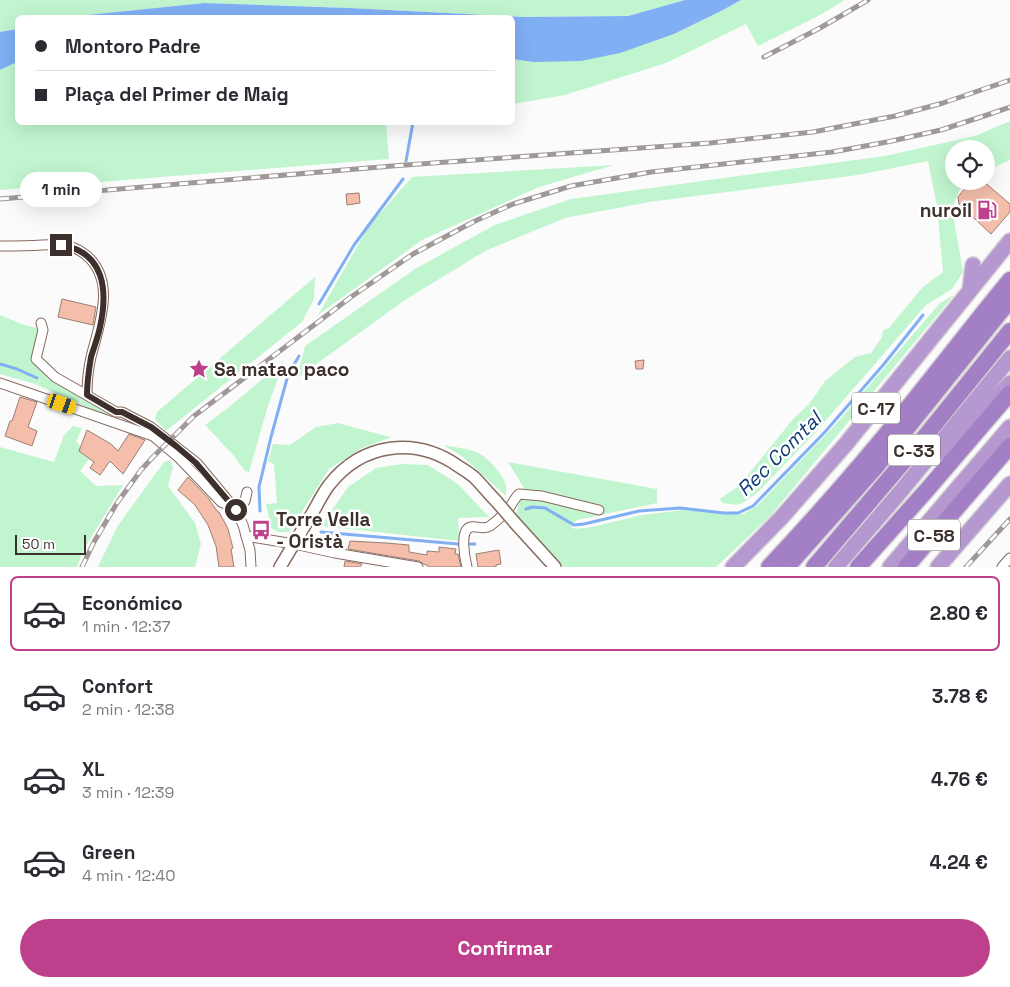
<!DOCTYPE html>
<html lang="es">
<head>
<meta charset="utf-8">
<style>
	body { margin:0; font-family:"Space Grotesk",sans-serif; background:#f7f7f7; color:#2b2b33; height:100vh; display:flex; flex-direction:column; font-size:19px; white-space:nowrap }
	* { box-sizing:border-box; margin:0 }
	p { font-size:16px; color:#7c7c81 }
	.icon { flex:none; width:28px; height:28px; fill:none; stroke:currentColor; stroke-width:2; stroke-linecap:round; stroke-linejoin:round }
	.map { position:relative; height:567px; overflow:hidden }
	.sheet { display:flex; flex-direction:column; background:#fff; flex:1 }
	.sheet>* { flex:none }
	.guide { position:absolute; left:15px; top:15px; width:500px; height:110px; border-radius:8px; box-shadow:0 5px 20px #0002; display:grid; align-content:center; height:110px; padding:0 20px; background:#fff }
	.controls { position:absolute; left:945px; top:140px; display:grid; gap:10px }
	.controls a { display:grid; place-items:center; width:50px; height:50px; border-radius:50%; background:#fff; box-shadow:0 5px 20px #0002; font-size:25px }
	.scale { position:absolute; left:15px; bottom:12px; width:71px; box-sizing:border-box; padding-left:5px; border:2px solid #3d302c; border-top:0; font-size:14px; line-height:18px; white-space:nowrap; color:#3d302c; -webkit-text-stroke:4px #fff; paint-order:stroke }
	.end { position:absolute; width:22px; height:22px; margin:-11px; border:6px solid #3d302c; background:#fff; box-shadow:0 0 0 2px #fff }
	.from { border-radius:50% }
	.bubble { position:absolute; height:35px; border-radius:18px; background:#fff; box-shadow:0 5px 20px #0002; font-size:16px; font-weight:700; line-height:35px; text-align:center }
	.car { position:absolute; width:15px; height:30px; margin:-15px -8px; border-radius:6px; box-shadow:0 0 4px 1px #0007; background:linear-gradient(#f5c518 24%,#345 0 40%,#f5c518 0 76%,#345 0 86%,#f5c518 0) }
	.guide b { display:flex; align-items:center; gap:18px; height:48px; font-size:19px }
	.guide b+b { border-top:1px solid #e1e1e2 }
	.guide i { width:12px; height:12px; background:#2b2b33 }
	ul { padding:9px 0 0; list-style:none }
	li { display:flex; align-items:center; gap:15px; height:75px; margin:0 10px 8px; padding:0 10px; border:2px solid transparent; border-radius:8px }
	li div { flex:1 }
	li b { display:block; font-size:19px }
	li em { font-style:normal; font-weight:700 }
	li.current { border-color:#be3f8b }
	li>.icon { width:45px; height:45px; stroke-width:1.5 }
	.primary-button { display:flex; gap:10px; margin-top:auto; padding:10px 20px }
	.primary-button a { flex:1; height:58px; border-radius:30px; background:#be3f8b; color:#fff; font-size:20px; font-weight:700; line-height:58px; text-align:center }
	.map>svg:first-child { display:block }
	.green { fill:#c1f5d0 }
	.water { fill:#80aff4 }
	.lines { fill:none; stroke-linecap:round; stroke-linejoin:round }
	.stream { stroke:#80aff4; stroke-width:3 }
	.building { fill:#f4beab; stroke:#9b7e73 }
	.minor-casing { stroke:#866a5f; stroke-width:11 }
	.tertiary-casing { stroke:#866a5f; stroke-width:14 }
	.trunk-casing { stroke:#d8d6d5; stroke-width:18 }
	.motorway-casing { stroke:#d8d6d5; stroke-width:19 }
	.minor { stroke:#fff; stroke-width:9 }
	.tertiary { stroke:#fff; stroke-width:11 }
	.trunk { stroke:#b698d0; stroke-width:15 }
	.motorway { stroke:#a37fc5; stroke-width:16 }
	.rail-casing { stroke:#9f9896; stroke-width:5 }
	.rail { stroke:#fff; stroke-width:3; stroke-dasharray:9; stroke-linecap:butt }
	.tertiary-bridge-casing { stroke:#866a5f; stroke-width:14; stroke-linecap:butt }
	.tertiary-bridge { stroke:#fff; stroke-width:11 }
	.route { stroke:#3d302c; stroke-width:6 }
	.labels { text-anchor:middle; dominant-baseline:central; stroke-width:5; stroke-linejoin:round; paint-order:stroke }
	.shield { fill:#fff; stroke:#776e6b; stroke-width:1 }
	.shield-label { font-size:18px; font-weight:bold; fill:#3d302c }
	.poi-label { font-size:19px; font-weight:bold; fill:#3d302c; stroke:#fff; text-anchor:start }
	.water-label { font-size:20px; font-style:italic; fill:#0d3975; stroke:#fff }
</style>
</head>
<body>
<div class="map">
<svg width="1010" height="567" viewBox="0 0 1010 567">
	<rect width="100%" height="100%" fill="#fbfbfb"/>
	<g class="green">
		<path d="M0,0H685L628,16L525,17L349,8L204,3L78,16L69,17L18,18L17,29L0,32Z"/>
		<path d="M741,0H845L820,15L758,46L746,24L666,63L565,95L513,104V59L533,62L674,34L723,10Z"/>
		<path d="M17,62L18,122L404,123L386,124L389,159L0,190V70Z"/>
		<path d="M1010,121V160L986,171V149H954V181H965L963,182L952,208L963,272L952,289L926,305L814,434L757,493L744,502L738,505L722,503L720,499L740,485L793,419L808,405L817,393L825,381L855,357L871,353L882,337L883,330L889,328L922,288L943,272L937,206L928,161L858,175L649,202L565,218L485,251L405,300L297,378L305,346L415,269L495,225L571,199L885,156L975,136Z"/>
		<path d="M614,165L539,187L422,240L318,315L369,226L412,177Z"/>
		<path d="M315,277L314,299L302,322L166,431L155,419L157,412Z"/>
		<path d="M954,295L770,516L716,567H564L516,514L524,488L508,462L657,489V503L577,520L571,527L576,529L592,527L642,515L683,510L743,514L758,505L835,425L940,303Z"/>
		<path d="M0,315L21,324L41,329L40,368L47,378L108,414L106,416L35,384L0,374Z"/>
		<path d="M284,361L268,406L249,472L245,471L234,456L205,425L229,407Z"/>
		<path d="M338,423L386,436L392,437L362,448L329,469L289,532H278L271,528L266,504L277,503L274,464L268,461L273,444L290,445L316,427Z"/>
		<path d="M73,426L82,428L76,442L92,455L80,471L96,486L123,485L84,549L77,567H0V447L54,462L64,435Z"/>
		<path d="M443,445C469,450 481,448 498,471C506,483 507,482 506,496L463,457Z"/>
		<path d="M170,460L173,467L168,486L195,523L201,544L195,567H98L117,527L164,462Z"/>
		<path d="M402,464L428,465L458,484L489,517L458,518L459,541L321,526L348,487L376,468Z"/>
	</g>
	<g class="water">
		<path d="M685,0H741L723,10L674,34L620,53L581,61L533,62L513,59L512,18L69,17L78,16L204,3L349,8L525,17L628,16Z"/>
		<path d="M17,29V62L0,70V32Z"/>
	</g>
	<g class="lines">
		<g class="stream">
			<path d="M406,161L413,122"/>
			<path d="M319,304L354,245L403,179"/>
			<path d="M0,364L17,369L37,378"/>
			<path d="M526,509L532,507L545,508L574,525L584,524L639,511L680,508L724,513H738L753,506L824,433L884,364L923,315"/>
			<path d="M260,511L259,487L271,437L288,375L299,356"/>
			<path d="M321,532L458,544H475"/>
		</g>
	</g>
	<g class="building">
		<path d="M978,181H983L1010,204V212L991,234L959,204L958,197L966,187Z"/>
		<path d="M359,193L360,203L347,205L346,194Z"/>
		<path d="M62,299L96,307L93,325L58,317Z"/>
		<path d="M644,360L643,369H636L635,361Z"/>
		<path d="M20,397L37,402L28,427L37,431L32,446L5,436L10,421H12Z"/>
		<path d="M87,430L111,444L118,451L129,434L145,440L123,474L110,461L100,475L90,468L94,462L79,451Z"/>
		<path d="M188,477L210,500V501L218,512H219L225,523L228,529L233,548L231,549L234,567H219L216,546L208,525L195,505L178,490Z"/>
		<path d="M350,541L386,543L409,545V552L427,555V551L439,552V547L456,549L455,554H458L461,567H430L424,564L419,561L348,549Z"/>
		<path d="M499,550L501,564L496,565V567H478L476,554Z"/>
		<path d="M345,561L362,564L360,567H344Z"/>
	</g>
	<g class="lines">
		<defs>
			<g id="minor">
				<path d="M0,246C14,246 28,246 42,245C52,245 61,244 69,246C76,248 81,251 86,255C117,281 99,325 91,357C88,370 87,382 87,395"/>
				<path d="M41,323L43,330L36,359L55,377L116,412H122L151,427L197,463L236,510L243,525L250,550L251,567"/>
				<path d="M0,383L153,436L178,457L221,502L234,508"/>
				<path d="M236,510L245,501L247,492"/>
				<path d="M246,536L294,544L335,553L418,567"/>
				<path d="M467,567C465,559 459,529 471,527C478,526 484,530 490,526C497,521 505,513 510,507C513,502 515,498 519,494L542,496L599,510"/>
				<path d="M1002,567L1010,558"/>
			</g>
			<g id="tertiary">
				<path d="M515,523L555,567"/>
				<path d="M280,567C291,549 302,530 313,512C318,503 323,493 329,485C362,443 415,436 458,466C463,469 469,473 474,477C482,485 489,494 497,502"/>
			</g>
			<g id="trunk">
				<path d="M970,290L973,265"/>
				<path d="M945,453L1010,383"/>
				<path d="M733,567L781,518L846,444L1010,241"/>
				<path d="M836,567L901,491L1010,358"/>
				<path d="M890,567L1010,427"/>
				<path d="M938,567L1010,484"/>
			</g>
			<g id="motorway">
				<path d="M769,567C817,516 863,463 907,409C942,366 975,322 1010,280"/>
				<path d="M787,567L875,468L1010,300"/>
				<path d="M814,567L927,434L1010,331"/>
				<path d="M858,567L926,491L1010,393"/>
				<path d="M906,567L1010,446"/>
			</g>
		</defs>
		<use href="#minor" class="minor-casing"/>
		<use href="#tertiary" class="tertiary-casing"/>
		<use href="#trunk" class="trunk-casing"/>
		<use href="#motorway" class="motorway-casing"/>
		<use href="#minor" class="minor"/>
		<use href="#tertiary" class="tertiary"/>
		<use href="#trunk" class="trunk"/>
		<use href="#motorway" class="motorway"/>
		<defs>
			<g id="rail">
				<path d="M764,57L820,28L868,0"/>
				<path d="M0,199L392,166L710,143L813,132L895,116L943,103L1010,80"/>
				<path d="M82,567L94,542L117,503L141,470L152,458L194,416L351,297L413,254L475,221L513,204L571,186L651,172L832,152L887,142L941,130L987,115L1010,107"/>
				<path d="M966,567L1010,519"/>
			</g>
		</defs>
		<use href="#rail" class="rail-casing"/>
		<use href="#rail" class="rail"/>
		<defs>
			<path id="tertiary-bridge" d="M497,502L515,523"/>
		</defs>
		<use href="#tertiary-bridge" class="tertiary-bridge-casing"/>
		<use href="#tertiary-bridge" class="tertiary-bridge"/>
	</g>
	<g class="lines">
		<path class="route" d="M61,245C105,252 108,291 100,327C98,337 94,347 91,357C89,369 87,382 87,395L116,412H122L151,427L176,446L196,463L236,510"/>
	</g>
	<defs>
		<symbol id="fuel-bare" viewBox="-9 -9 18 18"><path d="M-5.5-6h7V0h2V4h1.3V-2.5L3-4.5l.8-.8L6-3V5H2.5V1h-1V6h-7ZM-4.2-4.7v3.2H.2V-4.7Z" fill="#be3f8b" stroke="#fff" stroke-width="2.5" paint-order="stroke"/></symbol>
		<symbol id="sight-bare" viewBox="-9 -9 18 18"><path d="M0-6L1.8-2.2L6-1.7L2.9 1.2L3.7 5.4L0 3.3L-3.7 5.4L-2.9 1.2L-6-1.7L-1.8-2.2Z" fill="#be3f8b" stroke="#fff" stroke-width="2.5" paint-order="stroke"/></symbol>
		<symbol id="bus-bare" viewBox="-9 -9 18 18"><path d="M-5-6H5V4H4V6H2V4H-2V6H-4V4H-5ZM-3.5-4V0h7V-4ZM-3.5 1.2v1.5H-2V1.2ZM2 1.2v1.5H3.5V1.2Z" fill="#be3f8b" stroke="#fff" stroke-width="2.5" paint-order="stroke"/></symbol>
	</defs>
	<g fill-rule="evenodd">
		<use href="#fuel-bare" x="973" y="196" width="28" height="28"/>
		<use href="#sight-bare" x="185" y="355" width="28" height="28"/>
		<use href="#bus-bare" x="247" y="516" width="28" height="28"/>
	</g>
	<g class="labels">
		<g class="shield">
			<rect x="852" y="392.5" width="48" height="31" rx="4"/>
			<rect x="888" y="434.5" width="52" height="31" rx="4"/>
			<rect x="908" y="519.5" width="52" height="31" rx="4"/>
		</g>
		<g class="shield-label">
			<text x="876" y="408">C-17</text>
			<text x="914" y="450">C-33</text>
			<text x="934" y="535">C-58</text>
		</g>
		<g class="poi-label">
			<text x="972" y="210" text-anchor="end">nuroil</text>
			<text x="214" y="369">Sa matao paco</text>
			<text x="276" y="519">Torre Vella<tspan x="276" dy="22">- Oristà</tspan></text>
		</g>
		<g class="water-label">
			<text transform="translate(779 454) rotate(-45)">Rec Comtal</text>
		</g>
	</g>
</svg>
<div class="controls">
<a><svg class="icon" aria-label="locate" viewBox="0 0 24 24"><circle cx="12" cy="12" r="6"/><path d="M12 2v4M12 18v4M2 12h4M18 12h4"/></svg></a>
</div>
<div class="scale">50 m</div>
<i class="end from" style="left:236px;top:510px"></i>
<i class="end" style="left:61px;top:245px"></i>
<div class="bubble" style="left:20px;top:172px;width:82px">1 min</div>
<i class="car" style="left:62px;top:404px;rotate:109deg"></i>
<div class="guide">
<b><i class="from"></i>Montoro Padre</b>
<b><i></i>Plaça del Primer de Maig</b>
</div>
</div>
<section class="sheet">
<ul>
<li class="current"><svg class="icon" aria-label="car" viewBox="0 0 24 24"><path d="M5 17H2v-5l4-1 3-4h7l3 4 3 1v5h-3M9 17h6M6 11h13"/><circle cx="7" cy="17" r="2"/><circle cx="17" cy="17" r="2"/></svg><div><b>Económico</b><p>1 min · 12:37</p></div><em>2.80 €</em></li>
<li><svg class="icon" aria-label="car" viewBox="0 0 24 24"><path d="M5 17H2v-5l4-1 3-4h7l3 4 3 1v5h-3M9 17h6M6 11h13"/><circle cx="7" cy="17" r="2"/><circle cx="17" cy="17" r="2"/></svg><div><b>Confort</b><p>2 min · 12:38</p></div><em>3.78 €</em></li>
<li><svg class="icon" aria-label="car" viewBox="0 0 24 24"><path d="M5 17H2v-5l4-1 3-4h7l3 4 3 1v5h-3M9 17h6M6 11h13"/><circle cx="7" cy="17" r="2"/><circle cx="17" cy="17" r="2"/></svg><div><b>XL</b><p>3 min · 12:39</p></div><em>4.76 €</em></li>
<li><svg class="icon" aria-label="car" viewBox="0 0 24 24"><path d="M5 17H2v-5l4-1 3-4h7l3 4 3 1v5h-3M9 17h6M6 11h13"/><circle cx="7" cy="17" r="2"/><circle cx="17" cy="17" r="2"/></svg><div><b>Green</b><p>4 min · 12:40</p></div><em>4.24 €</em></li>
</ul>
<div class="primary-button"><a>Confirmar</a></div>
</section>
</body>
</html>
